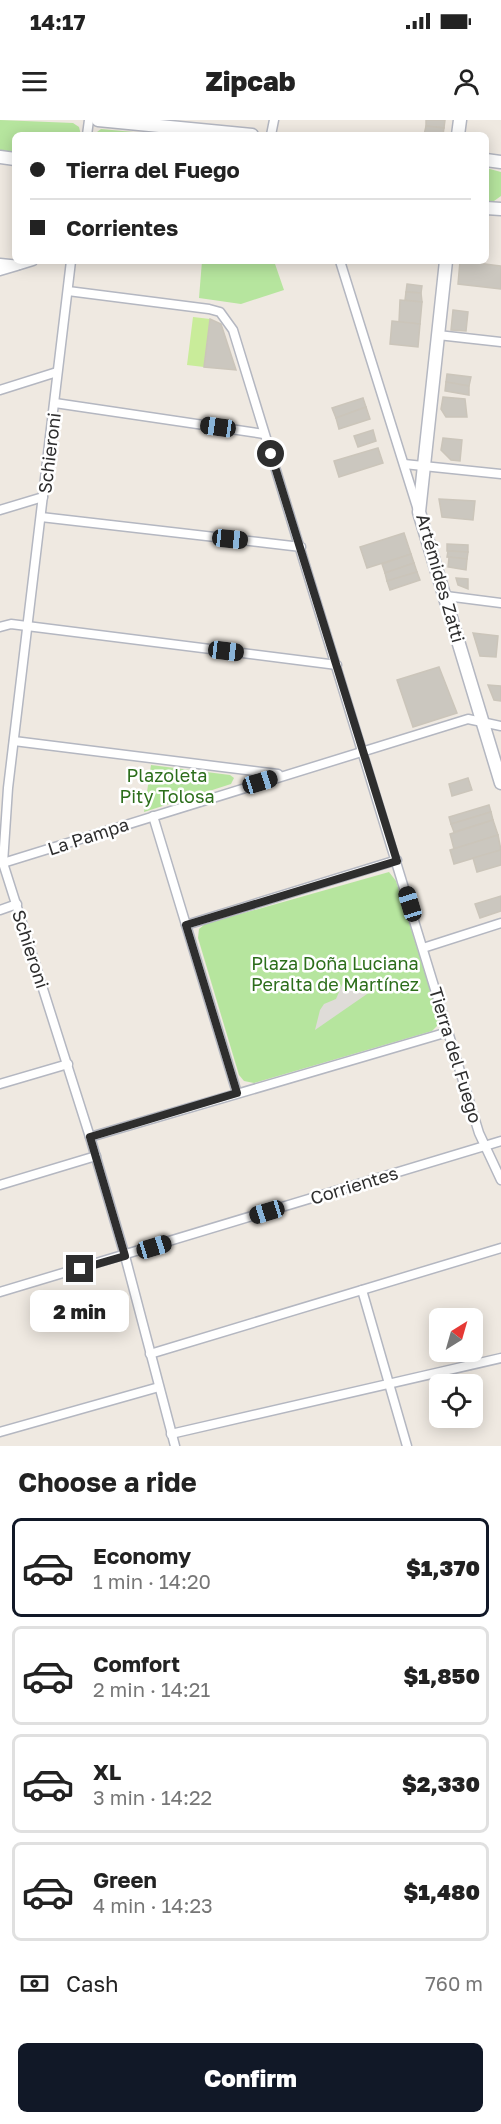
<!DOCTYPE html>
<html lang="en">
<head>
<meta charset="utf-8">
<style>
	body { margin:0; font-family:"Golos Text",sans-serif; background:#f2f2f2; color:#222; height:100vh; display:flex; flex-direction:column; font-size:22px; white-space:nowrap }
	* { box-sizing:border-box; margin:0 }
	p { font-size:20px; color:#767676 }
	.icon { flex:none; width:33px; height:33px; fill:none; stroke:currentColor; stroke-width:2; stroke-linecap:round; stroke-linejoin:round }
	.map { position:relative; height:1326px; overflow:hidden }
	.details { display:flex; flex-direction:column; background:#fff; flex:1 }
	.details>* { flex:none }
	.top-card { position:absolute; left:12px; top:12px; width:477px; height:132px; border-radius:9px; box-shadow:0 3px 15px #0003; display:grid; align-content:center; height:132px; padding:0 18px; background:#fff }
	.needle { width:39px; rotate:37deg }
	.tools { position:absolute; left:429px; top:1188px; display:grid; gap:12px }
	.tools a { display:grid; place-items:center; width:54px; height:54px; border-radius:9px; background:#fff; box-shadow:0 3px 15px #0003; font-size:30px }
	.end { position:absolute; width:27px; height:27px; margin:-14px; border:8px solid #2e2e2e; background:#fff; box-shadow:0 0 0 3px #fff }
	.from { border-radius:50% }
	.bubble { position:absolute; height:42px; border-radius:9px; background:#fff; box-shadow:0 3px 15px #0003; font-size:20px; font-weight:800; line-height:42px; text-align:center }
	.car { position:absolute; width:18px; height:36px; margin:-18px -9px; border-radius:8px; box-shadow:0 0 4px 2px #0007; background:linear-gradient(#222 24%,#8ab4d8 0 40%,#222 0 76%,#8ab4d8 0 86%,#222 0) }
	.top-card b { display:flex; align-items:center; gap:21px; height:57px; font-size:22px }
	.top-card b+b { border-top:2px solid #e0e0e0 }
	.top-card i { width:15px; height:15px; background:#222 }
	ul { padding:0; list-style:none }
	li { display:flex; align-items:center; gap:18px; height:99px; margin:0 12px 9px; padding:0 6px; border:3px solid #e0e0e0; border-radius:9px }
	li div { flex:1 }
	li b { display:block; font-size:22px }
	li em { font-style:normal; font-weight:800 }
	li.on { border-color:#111827 }
	li>.icon { width:54px; height:54px; stroke-width:1.5 }
	h2 { padding:0 18px; font-size:27px; line-height:72px }
	.pay { display:flex; align-items:center; gap:15px; height:66px; padding:0 18px; font-size:22px }
	.pay p { margin-inline-start:auto }
	.action { display:flex; gap:12px; margin-top:auto; padding:12px 18px }
	.action a { flex:1; height:69px; border-radius:9px; background:#111827; color:#fff; font-size:24px; font-weight:800; line-height:69px; text-align:center }
	.status { display:flex; justify-content:space-between; align-items:center; height:42px; padding:0 30px; background:#fff; direction:ltr }
	.status svg { height:16px; fill:currentColor }
	header { display:flex; justify-content:space-between; align-items:center; height:78px; padding:0 18px; background:#fff; font-size:27px; font-weight:800 }
	.map>svg:first-child { display:block }
	.green { fill:#b6e59e }
	.pitch { fill:#c9ec9a }
	.plaza { fill:#dfdcd8 }
	.building { fill:#cbc7bf; stroke:#cbc5ba; stroke-width:1.5 }
	.lines { fill:none; stroke-linecap:round; stroke-linejoin:round }
	.minor-casing { stroke:#b4b7c1; stroke-width:11 }
	.secondary-casing { stroke:#b4b7c1; stroke-width:15 }
	.minor { stroke:#fff; stroke-width:8 }
	.secondary { stroke:#fff; stroke-width:12 }
	.route { stroke:#2e2e2e; stroke-width:8 }
	.labels { text-anchor:middle; dominant-baseline:central; stroke-width:5; stroke-linejoin:round; paint-order:stroke }
	.street-label { font-size:18px; fill:#2e2e2e; stroke:#fff }
	.park-label { font-size:18px; fill:#2c6e1b; stroke:#fff }
</style>
</head>
<body>
<div class="status"><b>14:17</b><svg viewBox="0 0 49 12"><path d="M0 12V9h3v3zM5 12V6h3v6zM10 12V3h3v9zM15 12V0h3v12zM26 1h20v11H26zM47 4h2v5h-2z"/></svg></div>
<header><svg class="icon" aria-label="menu" viewBox="0 0 24 24"><path d="M4 6h16M4 12h16M4 18h16"/></svg>Zipcab<svg class="icon" aria-label="person" viewBox="0 0 24 24"><circle cx="12" cy="8" r="4"/><path d="M4 21q1-7 8-7t8 7"/></svg></header>
<div class="map">
<svg width="501" height="1326" viewBox="0 0 501 1326">
	<rect width="100%" height="100%" fill="#efe9e1"/>
	<g class="green">
		<path d="M0,0L73,3L79,7L81,15H15V32L0,30Z"/>
		<path d="M101,9L166,15H93Z"/>
		<path d="M486,48L501,52V76L494,81H486Z"/>
		<path d="M202,141H274L284,170L241,184L199,178Z"/>
		<path d="M151,645L230,655L234,658L231,664L144,692Z"/>
		<path d="M389,752L396,761L439,898L437,906L432,911L254,963L244,961L239,955L198,818L199,809L205,804Z"/>
	</g>
	<path class="pitch" d="M193,197L210,199L204,247L187,245Z"/>
	<path class="plaza" d="M345,858L361,867L367,874L315,910L320,890L324,884L336,879Z"/>
	<g class="building">
		<path d="M426,0H445L444,8L426,6Z"/>
		<path d="M426,6L444,8L443,15H424Z"/>
		<path d="M460,141L501,146V169L458,164Z"/>
		<path d="M407,164L422,166L421,173L406,172Z"/>
		<path d="M406,172L421,173L422,182L405,180Z"/>
		<path d="M400,180L422,182L420,204L399,202Z"/>
		<path d="M453,190L468,192L466,211L451,210Z"/>
		<path d="M210,199L221,204L236,250L204,247Z"/>
		<path d="M392,201L420,204L418,227L390,224Z"/>
		<path d="M447,254L471,257L469,266L446,262Z"/>
		<path d="M446,262L469,266V275L445,271Z"/>
		<path d="M443,277L465,279L467,297H446L441,289Z"/>
		<path d="M363,278L366,287L336,298L332,288Z"/>
		<path d="M366,287L370,299L339,309L336,298Z"/>
		<path d="M373,310L376,321L358,327L354,316Z"/>
		<path d="M443,318L462,320L460,341L451,340L441,330Z"/>
		<path d="M378,328L383,343L339,357L334,341Z"/>
		<path d="M439,379L475,381L473,400L442,397Z"/>
		<path d="M404,413L411,434L367,448L360,427Z"/>
		<path d="M447,424L468,425V432L447,431Z"/>
		<path d="M448,431L468,432L467,439L447,437Z"/>
		<path d="M411,434L414,443L385,453L382,444Z"/>
		<path d="M449,437L467,439L466,450L448,447Z"/>
		<path d="M414,443L417,452L387,461L385,453Z"/>
		<path d="M417,452L420,460L390,470L387,461Z"/>
		<path d="M456,458L468,459V469L458,465Z"/>
		<path d="M473,513L498,516L496,537L480,536Z"/>
		<path d="M439,547L457,593L413,607L397,560Z"/>
		<path d="M488,565L501,566V581L494,580Z"/>
		<path d="M468,658L472,670L452,676L449,664Z"/>
		<path d="M489,685L491,692L451,704L449,697Z"/>
		<path d="M491,692L493,700L454,712L451,704Z"/>
		<path d="M493,700L498,715L454,729L450,714Z"/>
		<path d="M498,715L501,730L454,744L450,730Z"/>
		<path d="M501,730V745L477,752L473,738Z"/>
		<path d="M501,776V791L480,798L475,784Z"/>
	</g>
	<g class="lines">
		<defs>
			<g id="minor">
				<path d="M87,15L89,0"/>
				<path d="M271,15L274,0"/>
				<path d="M71,141L8,668L3,743L90,1017L125,1136L175,1326"/>
				<path d="M340,141L417,387"/>
				<path d="M0,143L20,145L33,141"/>
				<path d="M0,151L17,146"/>
				<path d="M68,171L209,189L220,192L233,210L479,1013L501,1060"/>
				<path d="M438,215L501,222"/>
				<path d="M0,270L57,252"/>
				<path d="M55,283L264,314"/>
				<path d="M404,344L501,354"/>
				<path d="M0,390L43,377"/>
				<path d="M41,397L301,427"/>
				<path d="M446,476L501,483"/>
				<path d="M0,507L11,504L337,545"/>
				<path d="M14,621L278,654"/>
				<path d="M153,696L237,973"/>
				<path d="M3,743L468,599L501,606"/>
				<path d="M0,790L17,784"/>
				<path d="M186,805L397,740"/>
				<path d="M423,828L501,803"/>
				<path d="M0,964L68,944"/>
				<path d="M90,1017L448,912"/>
				<path d="M0,1065L96,1036"/>
				<path d="M362,1170L407,1326"/>
				<path d="M0,1172L501,1021"/>
				<path d="M150,1234L501,1128"/>
				<path d="M0,1312L159,1267"/>
				<path d="M171,1314L501,1238"/>
			</g>
			<g id="secondary">
				<path d="M98,0L252,15"/>
				<path d="M458,15L460,0"/>
				<path d="M0,37L15,39"/>
				<path d="M486,40L501,42"/>
				<path d="M486,88L501,89"/>
				<path d="M446,141L419,392L501,663"/>
			</g>
		</defs>
		<use href="#minor" class="minor-casing"/>
		<use href="#secondary" class="secondary-casing"/>
		<use href="#minor" class="minor"/>
		<use href="#secondary" class="secondary"/>
	</g>
	<g class="lines">
		<path class="route" d="M80,1149L125,1136L90,1017L237,973L186,805L397,741L271,334"/>
	</g>
	<g class="labels">
		<g class="street-label">
			<text transform="translate(49 333) rotate(-83)">Schieroni</text>
			<text transform="translate(441 458) rotate(74)">Artémides Zatti</text>
			<text transform="translate(88 716) rotate(-18)">La Pampa</text>
			<text transform="translate(31 829) rotate(72)">Schieroni</text>
			<text transform="translate(456 935) rotate(73)">Tierra del Fuego</text>
			<text transform="translate(354 1065) rotate(-17)">Corrientes</text>
		</g>
		<g class="park-label">
			<text x="167" y="655">Plazoleta<tspan x="167" dy="21">Pity Tolosa</tspan></text>
			<text x="335" y="843">Plaza Doña Luciana<tspan x="335" dy="21">Peralta de Martínez</tspan></text>
		</g>
	</g>
</svg>
<div class="tools">
<a><svg class="needle" viewBox="-14 -14 28 28"><path d="M0-13l5 13h-10z" fill="#e53935"/><path d="M0 13l5-13h-10z" fill="#767676"/></svg></a>
<a><svg class="icon" aria-label="locate" viewBox="0 0 24 24"><circle cx="12" cy="12" r="6"/><path d="M12 2v4M12 18v4M2 12h4M18 12h4"/></svg></a>
</div>
<i class="end from" style="left:271px;top:334px"></i>
<i class="end" style="left:80px;top:1149px"></i>
<div class="bubble" style="left:30px;top:1170px;width:99px">2 min</div>
<i class="car" style="left:218px;top:307px;rotate:278deg"></i>
<i class="car" style="left:230px;top:419px;rotate:96deg"></i>
<i class="car" style="left:226px;top:531px;rotate:97deg"></i>
<i class="car" style="left:260px;top:662px;rotate:73deg"></i>
<i class="car" style="left:410px;top:784px;rotate:343deg"></i>
<i class="car" style="left:267px;top:1092px;rotate:253deg"></i>
<i class="car" style="left:154px;top:1127px;rotate:73deg"></i>
<div class="top-card">
<b><i class="from"></i>Tierra del Fuego</b>
<b><i></i>Corrientes</b>
</div>
</div>
<section class="details">
<h2>Choose a ride</h2>
<ul>
<li class="on"><svg class="icon" aria-label="car" viewBox="0 0 24 24"><path d="M5 17H2v-5l4-1 3-4h7l3 4 3 1v5h-3M9 17h6M6 11h13"/><circle cx="7" cy="17" r="2"/><circle cx="17" cy="17" r="2"/></svg><div><b>Economy</b><p>1 min · 14:20</p></div><em>$1,370</em></li>
<li><svg class="icon" aria-label="car" viewBox="0 0 24 24"><path d="M5 17H2v-5l4-1 3-4h7l3 4 3 1v5h-3M9 17h6M6 11h13"/><circle cx="7" cy="17" r="2"/><circle cx="17" cy="17" r="2"/></svg><div><b>Comfort</b><p>2 min · 14:21</p></div><em>$1,850</em></li>
<li><svg class="icon" aria-label="car" viewBox="0 0 24 24"><path d="M5 17H2v-5l4-1 3-4h7l3 4 3 1v5h-3M9 17h6M6 11h13"/><circle cx="7" cy="17" r="2"/><circle cx="17" cy="17" r="2"/></svg><div><b>XL</b><p>3 min · 14:22</p></div><em>$2,330</em></li>
<li><svg class="icon" aria-label="car" viewBox="0 0 24 24"><path d="M5 17H2v-5l4-1 3-4h7l3 4 3 1v5h-3M9 17h6M6 11h13"/><circle cx="7" cy="17" r="2"/><circle cx="17" cy="17" r="2"/></svg><div><b>Green</b><p>4 min · 14:23</p></div><em>$1,480</em></li>
</ul>
<div class="pay"><svg class="icon" aria-label="cash" viewBox="0 0 24 24"><path d="M3 7h18v10H3z"/><circle cx="12" cy="12" r="2"/></svg>Cash<p>760 m</p></div>
<div class="action"><a>Confirm</a></div>
</section>
</body>
</html>
